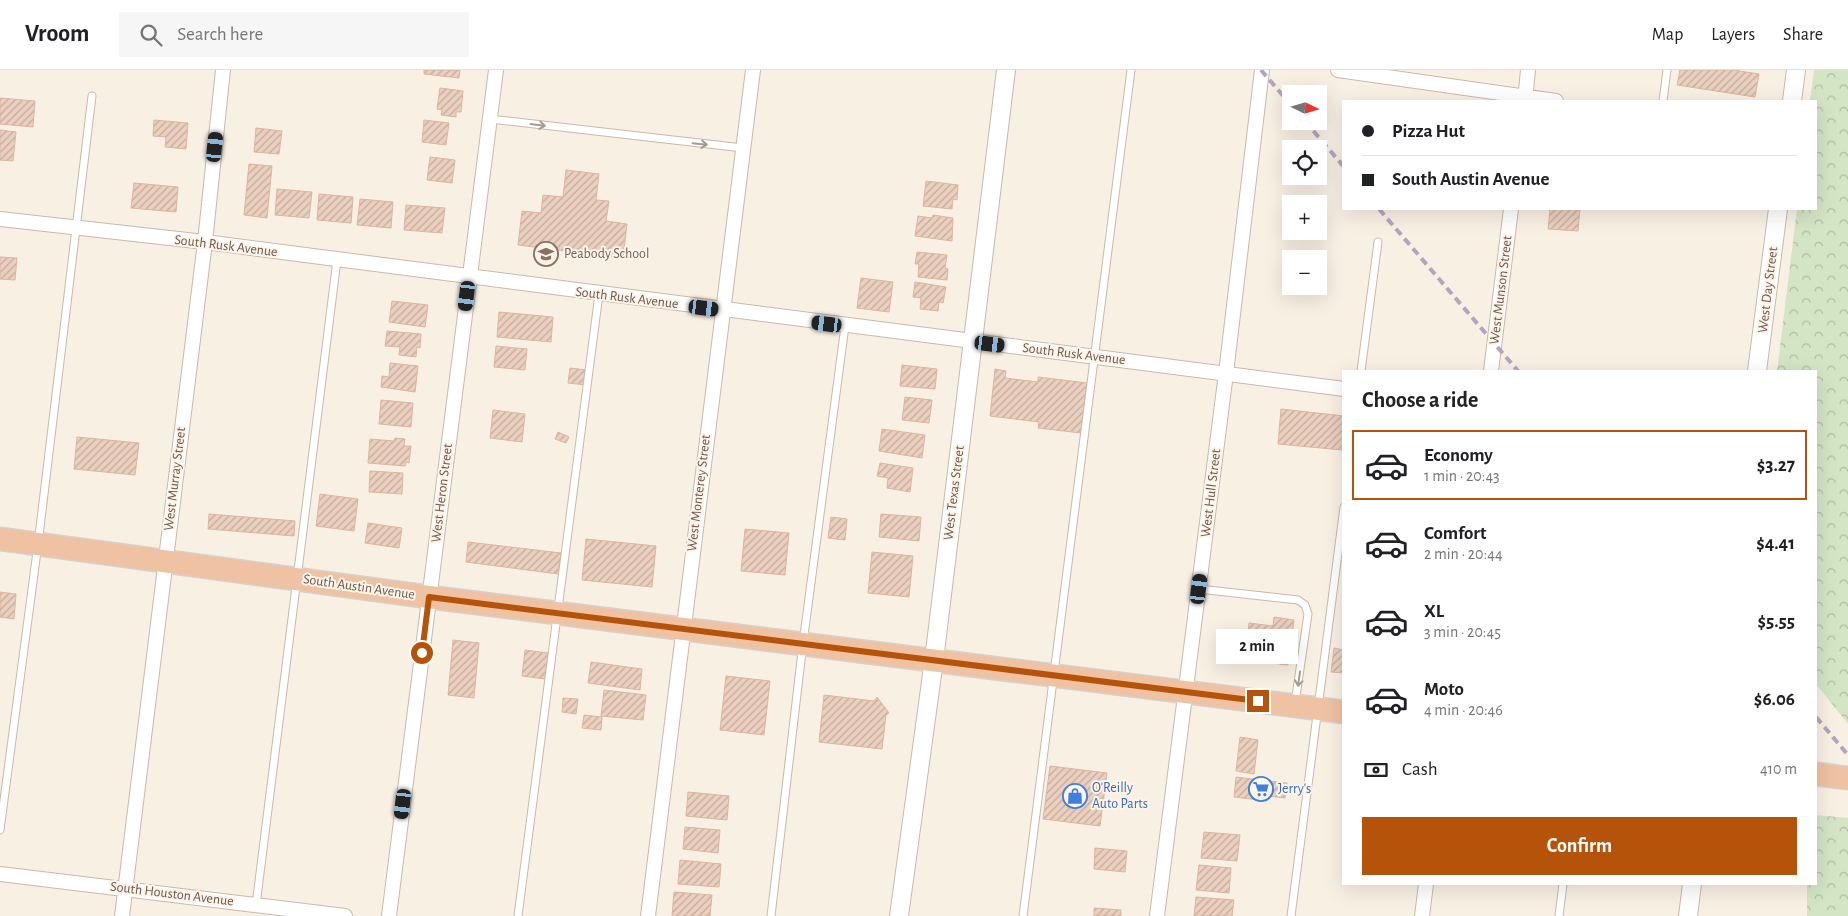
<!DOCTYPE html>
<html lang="en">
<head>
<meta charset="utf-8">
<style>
	body { margin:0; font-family:"Alegreya Sans",sans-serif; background:#f6f6f6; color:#202124; height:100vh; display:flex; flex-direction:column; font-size:19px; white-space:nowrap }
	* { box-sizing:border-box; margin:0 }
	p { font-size:16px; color:#757577 }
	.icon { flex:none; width:28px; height:28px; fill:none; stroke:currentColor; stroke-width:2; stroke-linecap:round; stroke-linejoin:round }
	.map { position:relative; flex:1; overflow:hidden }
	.sheet { position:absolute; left:1342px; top:300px; width:475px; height:515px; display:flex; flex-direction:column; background:#fff; border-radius:0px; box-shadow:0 5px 20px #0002 }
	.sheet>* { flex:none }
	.hud { position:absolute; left:1342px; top:30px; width:475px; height:110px; border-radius:0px; box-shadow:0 5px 20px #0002; display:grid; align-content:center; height:110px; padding:0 20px; background:#fff }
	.needle { width:32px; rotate:95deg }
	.fabs { position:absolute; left:1282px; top:15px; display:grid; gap:10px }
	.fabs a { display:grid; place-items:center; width:45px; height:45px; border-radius:0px; background:#fff; box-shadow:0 5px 20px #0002; font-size:25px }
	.end { position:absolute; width:22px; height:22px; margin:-11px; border:6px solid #b45309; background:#fff; box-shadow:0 0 0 2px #fff }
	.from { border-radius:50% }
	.bubble { position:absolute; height:35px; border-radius:0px; background:#fff; box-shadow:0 5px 20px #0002; font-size:16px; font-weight:600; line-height:35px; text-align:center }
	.car { position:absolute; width:15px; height:30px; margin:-15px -8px; border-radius:6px; box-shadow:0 0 4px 1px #0007; background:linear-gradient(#222 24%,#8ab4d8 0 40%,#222 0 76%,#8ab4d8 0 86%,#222 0) }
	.hud b { display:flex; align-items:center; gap:18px; height:48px; font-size:19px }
	.hud b+b { border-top:1px solid #e0e0e0 }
	.hud i { width:12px; height:12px; background:#202124 }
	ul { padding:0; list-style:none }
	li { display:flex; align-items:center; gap:15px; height:70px; margin:0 10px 8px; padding:0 10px; border:2px solid transparent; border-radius:0px }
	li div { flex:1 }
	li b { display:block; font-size:19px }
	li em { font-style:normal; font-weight:600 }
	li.active { border-color:#b45309 }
	li>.icon { width:45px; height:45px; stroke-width:1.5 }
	h2 { padding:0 20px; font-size:22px; line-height:60px }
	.pay { display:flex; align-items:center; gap:12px; height:55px; padding:0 20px; font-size:19px }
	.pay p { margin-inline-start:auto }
	.button { display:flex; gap:10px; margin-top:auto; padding:10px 20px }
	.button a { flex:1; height:58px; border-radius:0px; background:#b45309; color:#fff; font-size:20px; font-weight:600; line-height:58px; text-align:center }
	header { display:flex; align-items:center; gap:30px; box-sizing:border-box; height:70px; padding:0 25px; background:#fff; border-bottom:1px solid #e0e0e0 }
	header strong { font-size:24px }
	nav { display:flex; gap:28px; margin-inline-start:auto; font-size:18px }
	.search { width:350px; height:45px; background:#f6f6f6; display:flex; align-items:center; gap:12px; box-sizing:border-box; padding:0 18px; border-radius:0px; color:#757577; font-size:19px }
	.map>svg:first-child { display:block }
	.forest { fill:url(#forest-crowns) }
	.building { fill:url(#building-hatch); stroke:#dcb5a1 }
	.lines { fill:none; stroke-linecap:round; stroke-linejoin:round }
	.service-casing { stroke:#c9b8ac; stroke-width:9 }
	.minor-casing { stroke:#c9b8ac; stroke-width:16 }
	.tertiary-casing { stroke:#c9b8ac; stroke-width:20 }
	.trunk-casing { stroke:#d7d0cd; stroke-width:25 }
	.service { stroke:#fff; stroke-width:7 }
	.minor { stroke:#fff; stroke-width:14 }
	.tertiary { stroke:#fff; stroke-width:18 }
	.trunk { stroke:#eec2a3; stroke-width:22 }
	.rail { stroke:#b3a5c1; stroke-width:4; stroke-dasharray:8 5; stroke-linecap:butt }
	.oneway { stroke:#a99a94 }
	.route { stroke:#b45309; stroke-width:6 }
	.labels { text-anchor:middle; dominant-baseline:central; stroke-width:4; stroke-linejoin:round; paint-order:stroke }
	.street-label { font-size:14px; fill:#6f574d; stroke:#fdf4ea }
	.education-label { font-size:14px; fill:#785e54; stroke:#fdf4ea; text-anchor:start }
	.shop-label { font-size:14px; fill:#366cbe; stroke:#fdf4ea; text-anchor:start }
</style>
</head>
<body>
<header>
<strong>Vroom</strong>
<div class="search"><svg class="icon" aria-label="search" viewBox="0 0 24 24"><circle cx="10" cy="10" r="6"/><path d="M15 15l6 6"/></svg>Search here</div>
<nav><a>Map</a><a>Layers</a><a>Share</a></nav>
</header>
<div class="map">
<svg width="1848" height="846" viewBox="0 0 1848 846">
	<defs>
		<pattern id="forest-crowns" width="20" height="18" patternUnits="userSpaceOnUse" patternTransform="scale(1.25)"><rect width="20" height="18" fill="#d3e5c5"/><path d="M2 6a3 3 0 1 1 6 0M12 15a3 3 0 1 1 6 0" fill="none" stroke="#afbca2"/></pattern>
		<pattern id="building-hatch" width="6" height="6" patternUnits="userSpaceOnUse" patternTransform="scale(1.25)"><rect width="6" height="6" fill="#ebcfbf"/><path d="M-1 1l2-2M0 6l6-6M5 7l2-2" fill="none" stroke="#c3ab9d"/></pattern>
	</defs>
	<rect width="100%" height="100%" fill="#f9f0e4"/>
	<g class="forest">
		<path d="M1814,0H1848V654L1816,614V301H1777L1797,139H1816V31H1810Z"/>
		<path d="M1816,745L1848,748V846H1807V814H1816Z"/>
	</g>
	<g class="building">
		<path d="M424,0H460L459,8L424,4Z"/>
		<path d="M1680,0H1733L1759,4L1755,27L1677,15Z"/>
		<path d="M440,18L463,21L461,42H456V47L441,45L442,40L437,39Z"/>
		<path d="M0,28L35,31L33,57L0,54Z"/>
		<path d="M154,50L188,53L186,79L165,77L166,67L153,66Z"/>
		<path d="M424,50L449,53L446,75L422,72Z"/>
		<path d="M256,58L282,61L279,84L254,82Z"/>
		<path d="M0,60L16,62L13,91L0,90Z"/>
		<path d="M430,87L455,90L452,113L427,110Z"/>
		<path d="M249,94L272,96L267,148L244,145Z"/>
		<path d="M566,100L599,104L596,130L609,131L606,151L627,154L623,188L518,175L522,141L541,143L543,125L563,127Z"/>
		<path d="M926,111L958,115L957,130L953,129L952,139L923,136Z"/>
		<path d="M134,113L178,117L176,142L131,138Z"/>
		<path d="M277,119L312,122L309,148L275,145Z"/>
		<path d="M319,124L353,127L351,153L317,150Z"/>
		<path d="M360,129L393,132L391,158L357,155Z"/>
		<path d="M406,135L445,138L442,163L404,160Z"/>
		<path d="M1550,139H1580L1578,161L1548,159Z"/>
		<path d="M933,145L953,148L952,171L915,166L918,146L932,148Z"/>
		<path d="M917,182L947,185L945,198L948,199L947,210L918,207L919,194H915Z"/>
		<path d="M0,187L17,188L15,210L0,209Z"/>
		<path d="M861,208L893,212L889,242L857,238Z"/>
		<path d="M915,212L946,217L943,233L939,232L938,241L920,239L921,228L913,227Z"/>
		<path d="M392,231L428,235L425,257L389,252Z"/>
		<path d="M499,242L553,247L551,272L497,267Z"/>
		<path d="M387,261L421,264L420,278L417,277L416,287L399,285L400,277L385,276Z"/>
		<path d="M496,276L527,279L525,300L494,297Z"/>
		<path d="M390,293L418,296L415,322L381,317L382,306L389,307Z"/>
		<path d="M902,295L937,299L935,319L900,316Z"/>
		<path d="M570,298L587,300L586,315L568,313Z"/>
		<path d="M995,299L1006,301L1005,308L1038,312V307L1087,313L1081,363L1038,358L1039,352L990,346Z"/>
		<path d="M905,327L932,330L929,353L902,350Z"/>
		<path d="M381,330L413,333L411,357L379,354Z"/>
		<path d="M1281,339L1344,346L1342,380L1278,374Z"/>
		<path d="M493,340L525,344L522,372L490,368Z"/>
		<path d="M882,359L925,365L922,388L879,381Z"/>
		<path d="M558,362L569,367L566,373L555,369Z"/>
		<path d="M77,367L139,373L135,405L74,399Z"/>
		<path d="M395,368L405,369L404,376H411L409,393L406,392L405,396L368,393L370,369L394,371Z"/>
		<path d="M880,393L913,398L910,422L887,418L888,408L877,406Z"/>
		<path d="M370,401L403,403L402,424L369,422Z"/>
		<path d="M320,424L358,429L354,461L316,456Z"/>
		<path d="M209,444L295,451L294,466L208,459Z"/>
		<path d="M881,444L921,447L919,471L879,467Z"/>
		<path d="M831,447L847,449L845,470L828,468Z"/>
		<path d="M368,453L402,458L399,478L365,473Z"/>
		<path d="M745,459L789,463L785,505L741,501Z"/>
		<path d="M586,469L656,476L652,517L582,510Z"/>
		<path d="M468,472L561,483L558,504L466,492Z"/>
		<path d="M872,482L913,486L909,527L868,523Z"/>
		<path d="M0,522L16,524L14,549L0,547Z"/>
		<path d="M1274,547L1294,550L1288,595L1245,590L1249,553L1273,556Z"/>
		<path d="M453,570L479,573L474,628L448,625Z"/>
		<path d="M1334,578L1344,580V603L1331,602Z"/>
		<path d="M525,580L548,583L545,609L522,606Z"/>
		<path d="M591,592L642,599L640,620L588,613Z"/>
		<path d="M726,606L770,611L764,665L720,660Z"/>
		<path d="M604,620L646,625L643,650L601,646Z"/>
		<path d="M824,625L874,631L877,627L889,643L886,645L882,679L819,672Z"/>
		<path d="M563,628L578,629L576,644L562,642Z"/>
		<path d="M584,645L602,647L601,660L582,658Z"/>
		<path d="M1240,667L1258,670L1254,704L1236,701Z"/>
		<path d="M1050,696L1107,703L1100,756L1043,749Z"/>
		<path d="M1236,707L1287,713L1285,728L1267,726V731L1234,727Z"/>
		<path d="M688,722L729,726L727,750L686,746Z"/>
		<path d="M685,757L720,760L718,783L683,779Z"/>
		<path d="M1204,762L1240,765L1237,791L1201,788Z"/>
		<path d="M1095,778L1127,781L1125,802L1094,799Z"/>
		<path d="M680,790L721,794L719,817L678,814Z"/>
		<path d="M1199,795L1231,798L1229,823L1196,820Z"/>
		<path d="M674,822L712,825L710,846H672Z"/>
		<path d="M1196,827L1234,830L1232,846H1194Z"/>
		<path d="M1094,838L1121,840V846H1094Z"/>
	</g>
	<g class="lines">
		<defs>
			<g id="service">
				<path d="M1663,31L1667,0"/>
				<path d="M490,49L743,78"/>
				<path d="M1361,301L1378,172"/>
				<path d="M1199,519L1298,530L1305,535L1308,544L1295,633"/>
				<path d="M0,760L38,474L92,26"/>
				<path d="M256,835L337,190"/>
				<path d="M518,846L599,224"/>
				<path d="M771,846L803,573L845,256"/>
				<path d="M1023,846L1131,0"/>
				<path d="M1291,846L1344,437"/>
				<path d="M1559,846L1563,814"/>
			</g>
			<g id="minor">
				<path d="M1338,0L1556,31"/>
				<path d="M1525,31L1528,0"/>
				<path d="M0,149L205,172L1344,319"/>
				<path d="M1491,301L1511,139"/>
				<path d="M0,804L345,846"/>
				<path d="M122,846L205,172L223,0"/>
				<path d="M389,846L496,0"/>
				<path d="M648,846L753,0"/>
				<path d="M1157,846L1226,303L1262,0"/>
				<path d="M1422,846L1426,814"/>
			</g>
			<g id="tertiary">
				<path d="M1792,31L1796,0"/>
				<path d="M1757,301L1778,139"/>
				<path d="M899,846L934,590L1006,0"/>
				<path d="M1688,846L1692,814"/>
			</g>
			<g id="trunk">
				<path d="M0,469L429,527L1344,642"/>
				<path d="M1816,704L1848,708"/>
			</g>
		</defs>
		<use href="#service" class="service-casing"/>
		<use href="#minor" class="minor-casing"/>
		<use href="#tertiary" class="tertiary-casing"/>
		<use href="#trunk" class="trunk-casing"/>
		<use href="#service" class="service"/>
		<use href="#minor" class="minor"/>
		<use href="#tertiary" class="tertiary"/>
		<use href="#trunk" class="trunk"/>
		<g class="rail">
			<path d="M1261,0L1291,35"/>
			<path d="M1305,51L1344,97"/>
			<path d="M1379,139L1518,301"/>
			<path d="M1816,647L1848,685"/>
		</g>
	</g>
	<defs><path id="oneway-shaft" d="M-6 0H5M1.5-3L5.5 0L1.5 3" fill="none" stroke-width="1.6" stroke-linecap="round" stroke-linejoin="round" transform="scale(1.25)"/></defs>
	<g class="oneway">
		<use href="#oneway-shaft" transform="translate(538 55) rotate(7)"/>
		<use href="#oneway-shaft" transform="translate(700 74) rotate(6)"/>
		<use href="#oneway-shaft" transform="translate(1299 609) rotate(98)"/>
	</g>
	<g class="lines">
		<path class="route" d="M422,583L429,527L1258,631"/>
	</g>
	<defs>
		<symbol id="school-ring" viewBox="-11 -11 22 22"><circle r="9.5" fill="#fdf4ea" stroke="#8d6e63" stroke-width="1.5"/><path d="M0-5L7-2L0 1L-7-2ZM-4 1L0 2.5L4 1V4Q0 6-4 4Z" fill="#8d6e63"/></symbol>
		<symbol id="supermarket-ring" viewBox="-11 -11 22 22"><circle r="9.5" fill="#fdf4ea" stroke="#3f7fe0" stroke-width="1.5"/><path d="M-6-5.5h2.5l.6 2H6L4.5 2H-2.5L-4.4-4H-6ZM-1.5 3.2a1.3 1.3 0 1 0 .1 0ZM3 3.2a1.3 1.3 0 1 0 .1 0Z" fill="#3f7fe0"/></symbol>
		<symbol id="shop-ring" viewBox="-11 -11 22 22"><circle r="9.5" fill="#fdf4ea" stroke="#3f7fe0" stroke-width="1.5"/><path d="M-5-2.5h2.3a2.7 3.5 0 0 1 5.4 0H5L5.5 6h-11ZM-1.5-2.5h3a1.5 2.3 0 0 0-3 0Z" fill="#3f7fe0"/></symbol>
	</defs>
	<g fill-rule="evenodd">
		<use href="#school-ring" x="532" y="170" width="28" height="28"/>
		<use href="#supermarket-ring" x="1247" y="705" width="28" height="28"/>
		<use href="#shop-ring" x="1061" y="712" width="28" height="28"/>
	</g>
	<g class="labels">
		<g class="street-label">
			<text transform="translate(226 176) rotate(7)">South Rusk Avenue</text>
			<text transform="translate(1501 220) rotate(-83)">West Munson Street</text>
			<text transform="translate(1768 220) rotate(-83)">West Day Street</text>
			<text transform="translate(627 228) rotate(7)">South Rusk Avenue</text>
			<text transform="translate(1074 284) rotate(7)">South Rusk Avenue</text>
			<text transform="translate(175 409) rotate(-83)">West Murray Street</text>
			<text transform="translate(442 423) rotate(-83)">West Heron Street</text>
			<text transform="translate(699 423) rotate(-83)">West Monterey Street</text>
			<text transform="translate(954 423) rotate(-83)">West Texas Street</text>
			<text transform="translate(1211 423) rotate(-83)">West Hull Street</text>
			<text transform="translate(359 517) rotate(8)">South Austin Avenue</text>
			<text transform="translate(172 824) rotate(7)">South Houston Avenue</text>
		</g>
		<g class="education-label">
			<text x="564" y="184">Peabody School</text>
		</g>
		<g class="shop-label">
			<text x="1092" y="718">O'Reilly<tspan x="1092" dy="16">Auto Parts</tspan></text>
			<text x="1278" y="719">Jerry's</text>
		</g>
	</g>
</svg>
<div class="fabs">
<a><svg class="needle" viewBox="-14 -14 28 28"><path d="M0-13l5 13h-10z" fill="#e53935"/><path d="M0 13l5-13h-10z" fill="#757577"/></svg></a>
<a><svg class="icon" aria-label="locate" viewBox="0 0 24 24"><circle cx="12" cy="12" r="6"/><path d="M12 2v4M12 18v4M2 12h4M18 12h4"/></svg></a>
<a>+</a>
<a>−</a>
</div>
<i class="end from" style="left:422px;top:583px"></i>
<i class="end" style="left:1258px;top:631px"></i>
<div class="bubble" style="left:1216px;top:559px;width:82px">2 min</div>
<i class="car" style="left:215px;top:77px;rotate:6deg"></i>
<i class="car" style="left:467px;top:226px;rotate:187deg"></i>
<i class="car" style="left:704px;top:238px;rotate:97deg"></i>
<i class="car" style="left:827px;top:254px;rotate:277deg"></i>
<i class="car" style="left:990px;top:274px;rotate:97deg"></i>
<i class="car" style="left:1199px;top:519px;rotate:7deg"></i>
<i class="car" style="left:403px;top:734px;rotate:187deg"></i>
<div class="hud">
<b><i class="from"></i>Pizza Hut</b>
<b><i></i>South Austin Avenue</b>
</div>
<section class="sheet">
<h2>Choose a ride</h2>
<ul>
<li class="active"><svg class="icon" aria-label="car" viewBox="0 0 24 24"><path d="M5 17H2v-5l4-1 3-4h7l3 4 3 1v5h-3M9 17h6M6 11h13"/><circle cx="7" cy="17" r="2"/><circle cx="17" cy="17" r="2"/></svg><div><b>Economy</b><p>1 min · 20:43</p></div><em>$3.27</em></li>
<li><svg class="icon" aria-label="car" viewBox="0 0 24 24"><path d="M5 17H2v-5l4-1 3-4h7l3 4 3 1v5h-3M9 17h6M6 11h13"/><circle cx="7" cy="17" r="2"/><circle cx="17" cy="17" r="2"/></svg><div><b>Comfort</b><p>2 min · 20:44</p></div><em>$4.41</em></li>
<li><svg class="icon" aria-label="car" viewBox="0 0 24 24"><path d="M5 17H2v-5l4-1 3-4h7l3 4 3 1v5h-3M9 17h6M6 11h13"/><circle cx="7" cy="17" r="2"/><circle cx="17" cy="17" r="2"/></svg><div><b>XL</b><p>3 min · 20:45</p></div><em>$5.55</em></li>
<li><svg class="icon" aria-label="car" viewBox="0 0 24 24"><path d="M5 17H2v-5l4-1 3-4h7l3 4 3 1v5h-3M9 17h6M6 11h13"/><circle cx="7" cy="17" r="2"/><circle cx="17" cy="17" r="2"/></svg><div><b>Moto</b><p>4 min · 20:46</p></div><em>$6.06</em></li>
</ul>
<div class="pay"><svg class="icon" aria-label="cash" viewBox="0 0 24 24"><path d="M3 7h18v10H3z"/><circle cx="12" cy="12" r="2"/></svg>Cash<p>410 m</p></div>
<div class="button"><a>Confirm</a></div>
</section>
</div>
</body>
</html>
